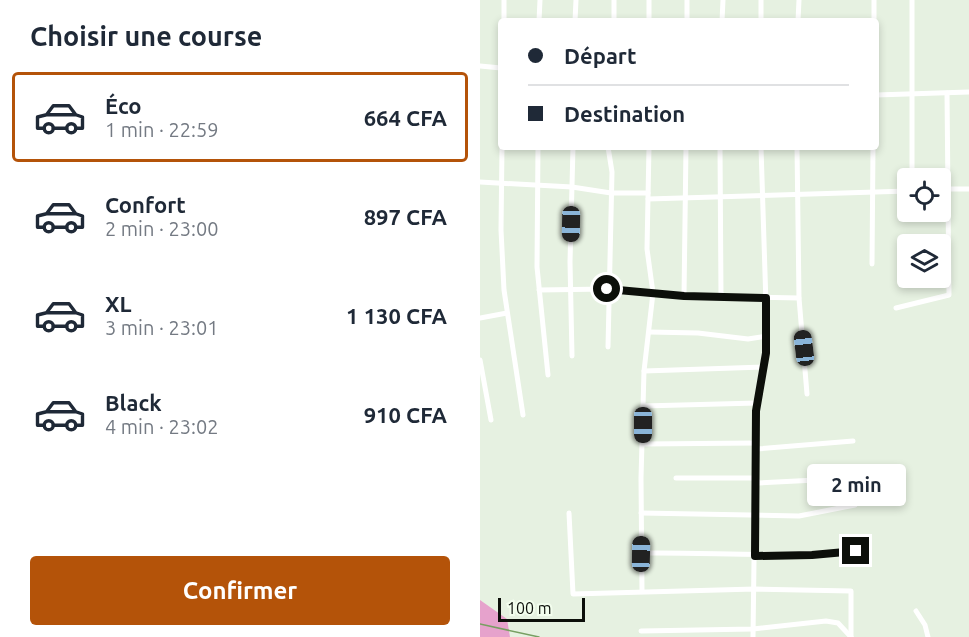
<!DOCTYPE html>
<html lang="fr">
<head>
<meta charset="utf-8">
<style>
	body { margin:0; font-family:Ubuntu,sans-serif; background:#f6f6f7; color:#1f2937; height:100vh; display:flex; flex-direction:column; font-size:22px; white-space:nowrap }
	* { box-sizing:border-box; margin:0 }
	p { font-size:20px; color:#747a83 }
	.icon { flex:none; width:33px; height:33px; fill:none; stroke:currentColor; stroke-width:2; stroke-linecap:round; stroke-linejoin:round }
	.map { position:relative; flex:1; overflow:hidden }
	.sheet { display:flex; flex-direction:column; background:#fff; width:480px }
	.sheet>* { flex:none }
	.guide { position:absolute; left:18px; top:18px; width:381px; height:132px; border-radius:6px; box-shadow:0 3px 9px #0003; display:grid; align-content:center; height:132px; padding:0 30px; background:#fff }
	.buttons { position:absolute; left:417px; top:168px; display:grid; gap:12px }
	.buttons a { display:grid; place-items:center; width:54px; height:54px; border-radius:6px; background:#fff; box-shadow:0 3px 9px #0003; font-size:30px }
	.scale { position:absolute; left:18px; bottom:15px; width:87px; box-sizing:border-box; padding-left:6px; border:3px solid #0c0f0a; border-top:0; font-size:16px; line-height:21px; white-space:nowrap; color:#0c0f0a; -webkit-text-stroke:4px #f3feee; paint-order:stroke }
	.end { position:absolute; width:27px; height:27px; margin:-14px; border:8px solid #0c0f0a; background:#fff; box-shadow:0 0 0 3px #fff }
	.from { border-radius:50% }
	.bubble { position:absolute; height:42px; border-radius:6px; background:#fff; box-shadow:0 3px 9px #0003; font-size:20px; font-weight:700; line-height:42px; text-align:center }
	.car { position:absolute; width:18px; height:36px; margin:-18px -9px; border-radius:8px; box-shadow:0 0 4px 2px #0007; background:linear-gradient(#222 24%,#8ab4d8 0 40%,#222 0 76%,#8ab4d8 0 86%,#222 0) }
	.guide b { display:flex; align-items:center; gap:21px; height:57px; font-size:22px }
	.guide b+b { border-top:2px solid #e0e1e3 }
	.guide i { width:15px; height:15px; background:#1f2937 }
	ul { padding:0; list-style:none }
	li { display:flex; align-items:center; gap:18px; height:90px; margin:0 12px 9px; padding:0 18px; border:3px solid transparent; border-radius:6px }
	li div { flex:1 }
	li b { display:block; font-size:22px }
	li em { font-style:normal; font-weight:700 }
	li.selected { border-color:#b45309 }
	li>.icon { width:54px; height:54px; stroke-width:1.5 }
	h2 { padding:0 30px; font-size:27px; line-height:72px }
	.button { display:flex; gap:12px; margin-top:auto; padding:12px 30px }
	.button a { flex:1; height:69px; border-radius:6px; background:#b45309; color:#fff; font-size:24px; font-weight:700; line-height:69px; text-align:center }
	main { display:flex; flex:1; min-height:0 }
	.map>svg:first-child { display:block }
	.green { fill:#e6a2cc }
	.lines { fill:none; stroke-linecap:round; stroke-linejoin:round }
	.stream { stroke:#779f62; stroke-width:1.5 }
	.minor { stroke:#fff; stroke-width:5 }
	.route { stroke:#0c0f0a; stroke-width:8 }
</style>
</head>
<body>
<main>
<section class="sheet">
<h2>Choisir une course</h2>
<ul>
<li class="selected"><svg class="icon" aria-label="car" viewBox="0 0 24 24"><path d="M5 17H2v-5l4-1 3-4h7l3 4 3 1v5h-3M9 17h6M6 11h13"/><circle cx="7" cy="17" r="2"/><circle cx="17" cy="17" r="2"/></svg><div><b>Éco</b><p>1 min · 22:59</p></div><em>664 CFA</em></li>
<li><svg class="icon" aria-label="car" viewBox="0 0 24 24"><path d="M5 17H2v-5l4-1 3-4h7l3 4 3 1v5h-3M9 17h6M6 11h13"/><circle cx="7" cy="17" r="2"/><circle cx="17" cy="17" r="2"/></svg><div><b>Confort</b><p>2 min · 23:00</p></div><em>897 CFA</em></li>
<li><svg class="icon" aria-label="car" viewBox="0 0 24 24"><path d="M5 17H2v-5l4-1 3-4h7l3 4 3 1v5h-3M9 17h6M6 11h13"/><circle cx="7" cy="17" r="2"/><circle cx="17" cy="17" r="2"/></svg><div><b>XL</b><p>3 min · 23:01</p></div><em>1 130 CFA</em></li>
<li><svg class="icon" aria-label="car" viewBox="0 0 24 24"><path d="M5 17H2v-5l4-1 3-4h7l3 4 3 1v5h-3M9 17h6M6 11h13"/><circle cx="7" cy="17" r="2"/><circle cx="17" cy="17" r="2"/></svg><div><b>Black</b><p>4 min · 23:02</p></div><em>910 CFA</em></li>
</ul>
<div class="button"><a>Confirmer</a></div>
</section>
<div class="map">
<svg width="489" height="637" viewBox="0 0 489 637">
	<rect width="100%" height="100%" fill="#e6f1e1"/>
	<path class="green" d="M0,600L27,619L30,637H0Z"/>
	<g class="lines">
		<path class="stream" d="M0,624L59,637"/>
		<g class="minor">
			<path d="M134,0V21"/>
			<path d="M169,0V21"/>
			<path d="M394,0V21"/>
			<path d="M432,0V178"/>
			<path d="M24,21V0"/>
			<path d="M59,21L60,0"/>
			<path d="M95,21L96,0"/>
			<path d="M207,21V0"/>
			<path d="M242,21L243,0"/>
			<path d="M281,21V0"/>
			<path d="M318,21L319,0"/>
			<path d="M0,66L21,68"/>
			<path d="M396,95L489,92"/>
			<path d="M22,147L21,230L24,290L43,415"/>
			<path d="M58,147L57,267L68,375"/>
			<path d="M240,147L241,297"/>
			<path d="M317,147L319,298L327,394"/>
			<path d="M0,182L92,187L131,193H168"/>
			<path d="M460,189H489"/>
			<path d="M168,199L428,191"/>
			<path d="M392,264L393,147"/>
			<path d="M59,290L127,289L204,296L319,298"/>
			<path d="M204,296L206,147"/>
			<path d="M416,308L469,295L467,93"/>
			<path d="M0,318L27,313"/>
			<path d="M169,332L218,333L268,339L287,336"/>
			<path d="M128,347L132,172L128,147"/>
			<path d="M92,356L90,262L93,147"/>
			<path d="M0,360L11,420"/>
			<path d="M164,371L284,367"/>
			<path d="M163,406L277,403"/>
			<path d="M163,444L277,443"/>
			<path d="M277,449L373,441"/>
			<path d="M196,478H275L279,483L375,478"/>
			<path d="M89,513L93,594L275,589L371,591V637"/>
			<path d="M161,513L319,516L375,505"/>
			<path d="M161,553C233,552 304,558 376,551"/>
			<path d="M162,591L161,478L164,371L173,293L167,249L169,147"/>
			<path d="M436,611L445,625L448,637"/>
			<path d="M161,631L273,629L346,621L358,623L371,637"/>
			<path d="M273,637L276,411L287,336L281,147"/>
		</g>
	</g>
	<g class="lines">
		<path class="route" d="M127,289L204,296L286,298V353L276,411L275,556L332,555L376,551"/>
	</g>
</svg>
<div class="buttons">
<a><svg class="icon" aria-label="locate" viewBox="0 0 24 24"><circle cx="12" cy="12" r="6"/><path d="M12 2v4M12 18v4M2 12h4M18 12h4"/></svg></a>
<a><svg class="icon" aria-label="layers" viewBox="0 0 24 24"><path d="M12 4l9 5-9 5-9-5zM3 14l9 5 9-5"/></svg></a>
</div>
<div class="scale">100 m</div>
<i class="end from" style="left:127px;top:289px"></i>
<i class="end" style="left:376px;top:551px"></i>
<div class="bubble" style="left:327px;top:464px;width:99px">2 min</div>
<i class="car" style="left:91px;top:224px;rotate:181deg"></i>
<i class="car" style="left:324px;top:348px;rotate:353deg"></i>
<i class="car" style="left:163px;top:425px;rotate:180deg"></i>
<i class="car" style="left:161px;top:554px;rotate:1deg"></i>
<div class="guide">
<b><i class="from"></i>Départ</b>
<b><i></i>Destination</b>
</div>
</div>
</main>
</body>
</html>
